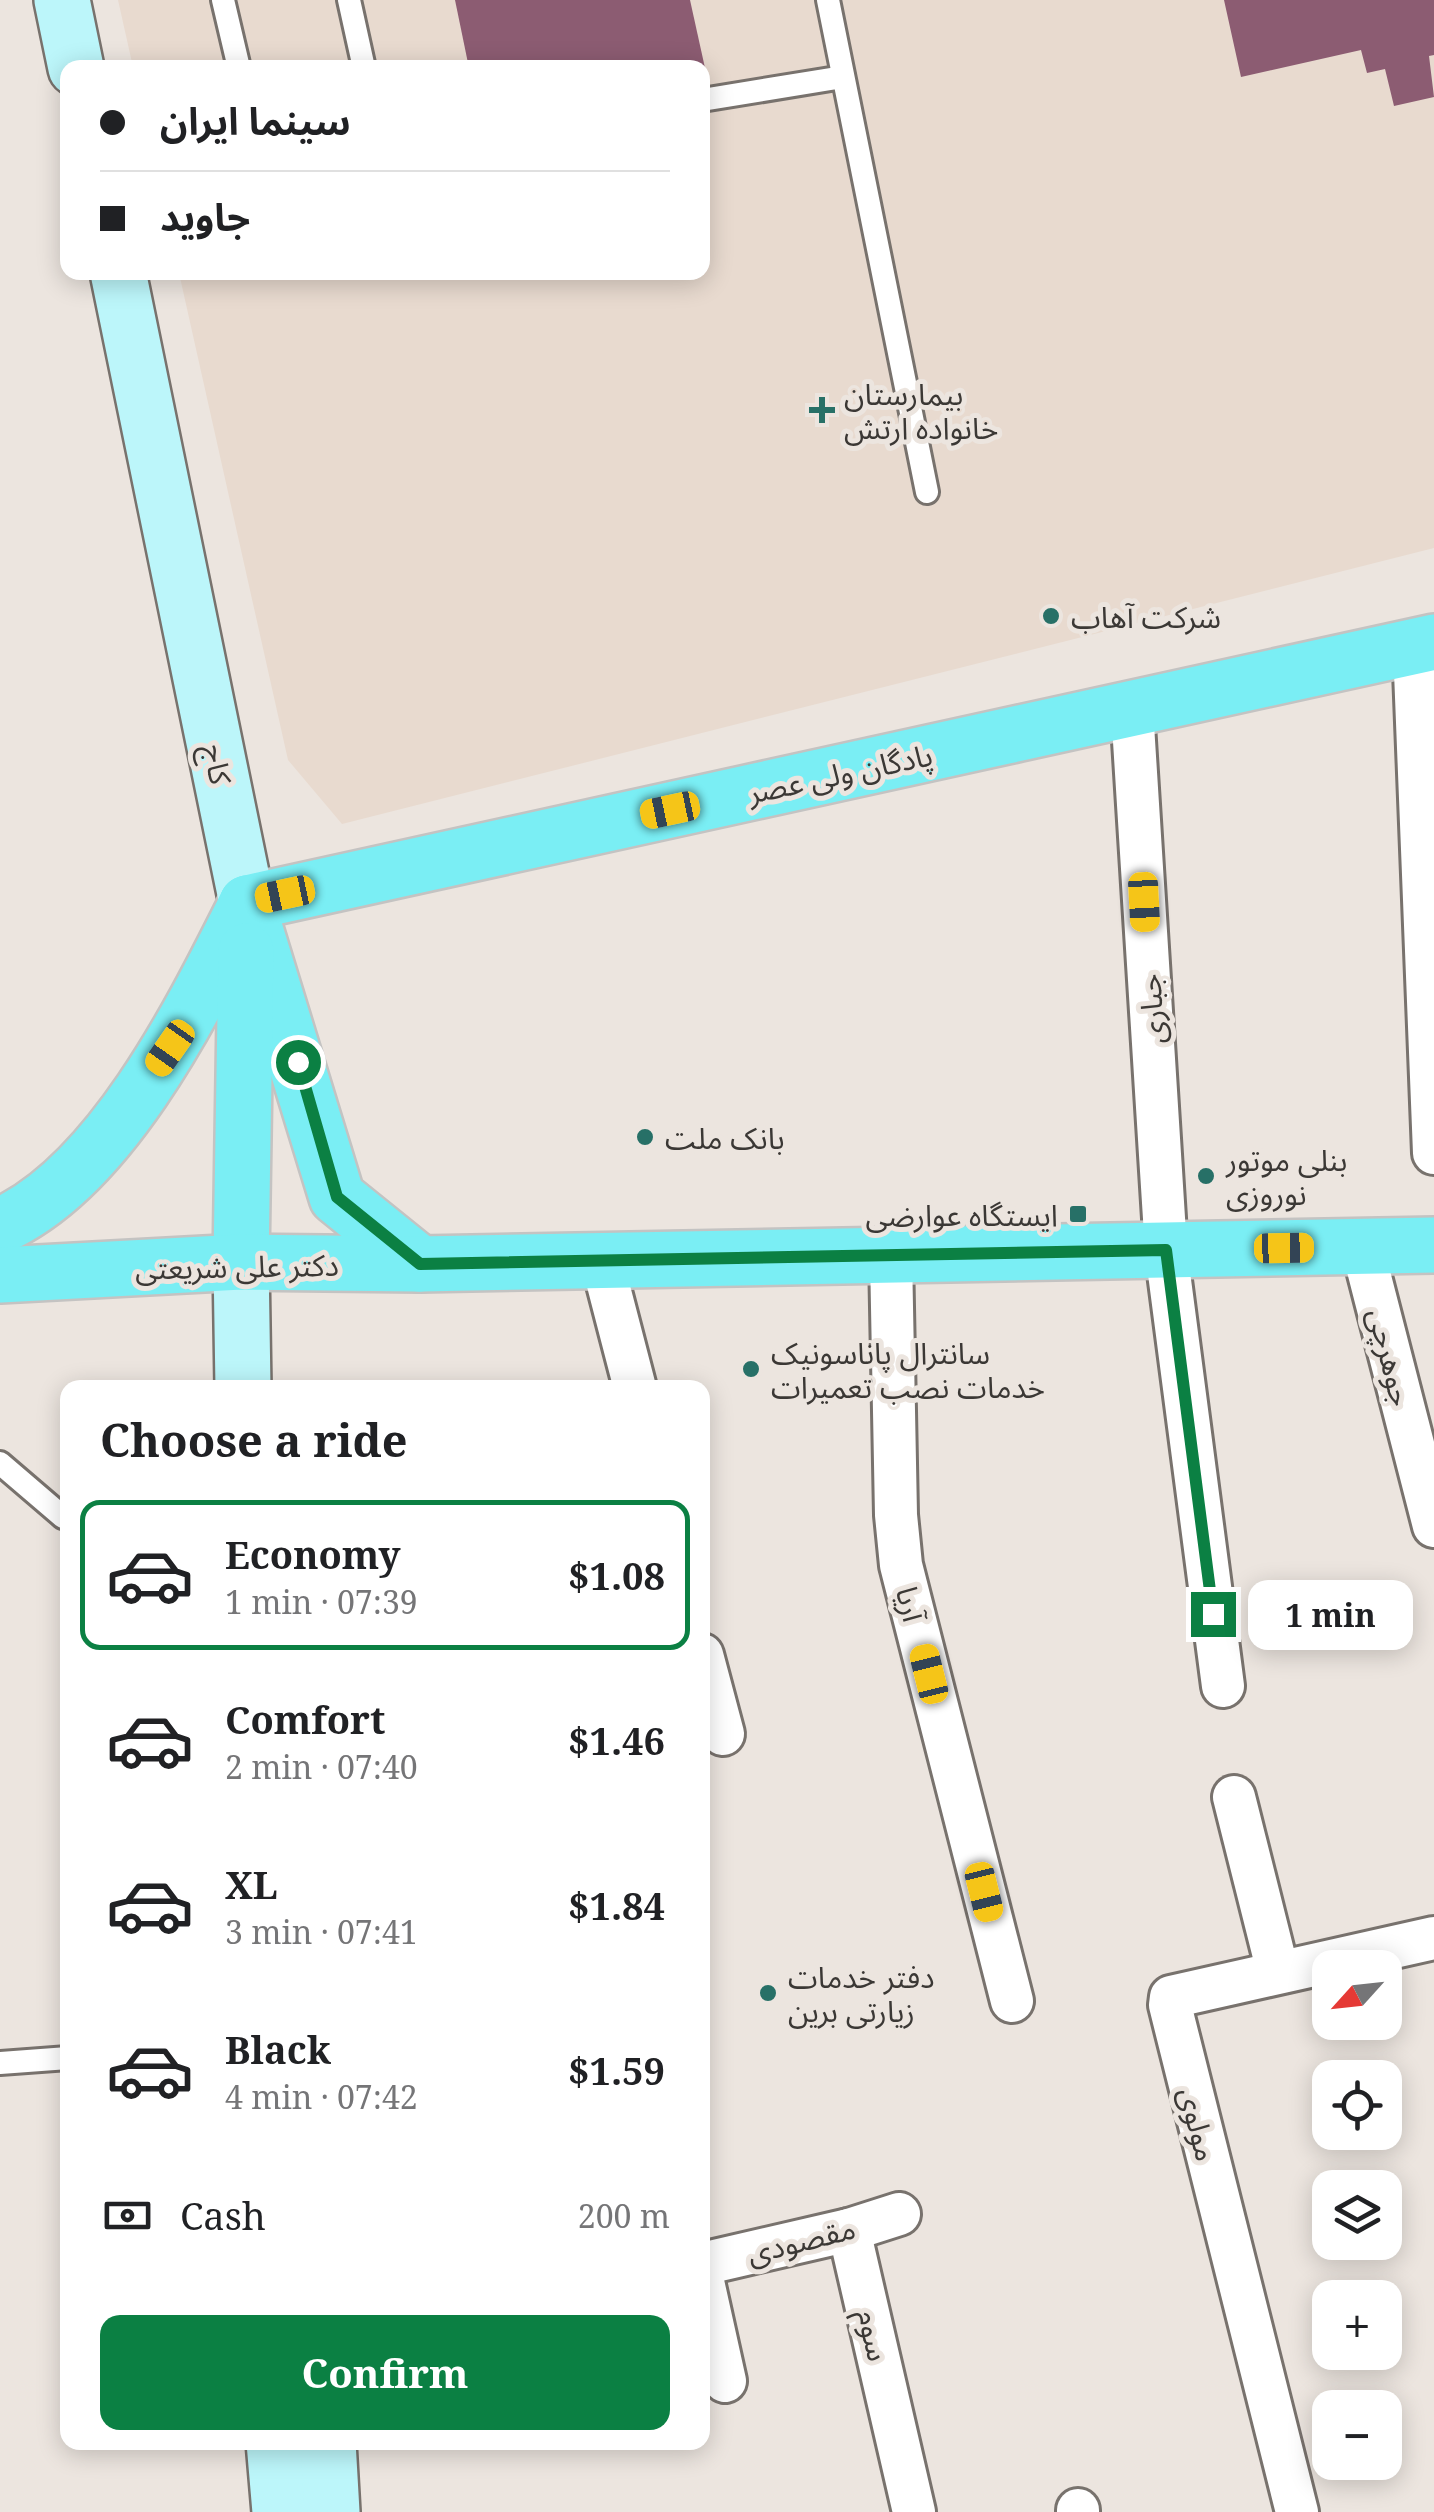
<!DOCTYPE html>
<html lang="en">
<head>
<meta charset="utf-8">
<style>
	body { margin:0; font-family:"Noto Serif","Noto Sans Arabic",serif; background:#f2f2f2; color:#202124; height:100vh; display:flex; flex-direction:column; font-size:38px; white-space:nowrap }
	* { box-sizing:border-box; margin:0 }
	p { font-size:32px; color:#757577 }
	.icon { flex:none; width:55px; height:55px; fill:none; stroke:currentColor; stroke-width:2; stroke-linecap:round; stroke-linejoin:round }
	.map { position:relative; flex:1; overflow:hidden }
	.sheet { position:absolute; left:60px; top:1380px; width:650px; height:1070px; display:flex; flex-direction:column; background:#fff; border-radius:20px; box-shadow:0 5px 25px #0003 }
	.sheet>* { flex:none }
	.hud { position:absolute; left:60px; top:60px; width:650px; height:220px; border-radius:20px; box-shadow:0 5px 25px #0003; display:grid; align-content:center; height:220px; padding:0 40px; background:#fff }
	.needle { width:65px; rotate:243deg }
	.buttons { position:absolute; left:1312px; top:1950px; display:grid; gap:20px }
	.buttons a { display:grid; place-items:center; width:90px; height:90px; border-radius:20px; background:#fff; box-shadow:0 5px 25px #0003; font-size:50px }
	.end { position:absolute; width:45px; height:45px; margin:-22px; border:12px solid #0b8043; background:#fff; box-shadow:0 0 0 5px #fff }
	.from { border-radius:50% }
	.bubble { position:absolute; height:70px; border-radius:20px; background:#fff; box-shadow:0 5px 25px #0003; font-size:32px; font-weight:700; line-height:70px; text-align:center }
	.car { position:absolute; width:30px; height:60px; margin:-30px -15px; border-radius:12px; box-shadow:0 0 8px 2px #0007; background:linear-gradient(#f5c518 24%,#345 0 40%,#f5c518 0 76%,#345 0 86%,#f5c518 0) }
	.hud b { display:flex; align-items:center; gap:35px; height:95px; font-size:38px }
	.hud b+b { border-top:2px solid #e0e0e0 }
	.hud i { width:25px; height:25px; background:#202124 }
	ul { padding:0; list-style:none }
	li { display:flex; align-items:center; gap:30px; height:150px; margin:0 20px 15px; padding:0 20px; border:5px solid transparent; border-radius:20px }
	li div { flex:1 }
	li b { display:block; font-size:38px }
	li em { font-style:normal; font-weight:700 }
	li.active { border-color:#0b8043 }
	li>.icon { width:90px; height:90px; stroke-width:1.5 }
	h2 { padding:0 40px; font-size:45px; line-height:120px }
	.pay { display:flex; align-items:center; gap:25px; height:110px; padding:0 40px; font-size:38px }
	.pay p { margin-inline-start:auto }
	.button { display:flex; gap:20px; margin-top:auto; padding:20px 40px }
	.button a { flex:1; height:115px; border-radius:20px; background:#0b8043; color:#fff; font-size:40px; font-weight:700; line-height:115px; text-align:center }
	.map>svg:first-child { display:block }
	.built { fill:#e8dacf }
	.building { fill:#8c5c72 }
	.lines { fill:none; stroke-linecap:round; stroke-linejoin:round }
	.lane-casing { stroke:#78726d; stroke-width:28 }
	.street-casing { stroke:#78726d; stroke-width:48 }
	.secondary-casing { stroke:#78726d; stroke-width:60 }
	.primary-casing { stroke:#c4c3c2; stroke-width:60 }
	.lane { stroke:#fff; stroke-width:22 }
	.street { stroke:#fff; stroke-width:42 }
	.secondary { stroke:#bcf6fa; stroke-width:55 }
	.primary { stroke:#7aeef4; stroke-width:55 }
	.route { stroke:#0b8043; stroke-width:12 }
	.poi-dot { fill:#277067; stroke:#ece5df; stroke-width:4 }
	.labels { text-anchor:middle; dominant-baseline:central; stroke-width:10; stroke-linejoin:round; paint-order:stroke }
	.poi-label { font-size:30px; fill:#3b3835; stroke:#ece5df; text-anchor:start }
	.street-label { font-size:30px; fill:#3b3835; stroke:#ece5df }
</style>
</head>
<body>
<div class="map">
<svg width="1434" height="2512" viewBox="0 0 1434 2512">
	<rect width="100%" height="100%" fill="#ece5df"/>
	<path class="built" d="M118,0H1434V548L342,824L288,760L179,273L702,272V68L133,67Z"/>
	<g class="building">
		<path d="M455,0H690L705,68H469Z"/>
		<path d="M1224,0H1434V55L1429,56L1434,97L1394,106L1385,69L1367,73L1361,50L1241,77Z"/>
	</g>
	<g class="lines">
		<defs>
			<g id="lane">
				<path d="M223,0L239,68"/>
				<path d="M349,0L364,68"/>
				<path d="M828,0L927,492"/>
				<path d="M702,100L843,77"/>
				<path d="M0,1463L63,1517H68"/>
				<path d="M0,2063L68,2058"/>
			</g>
			<g id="street">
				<path d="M1414,646L1434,1153"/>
				<path d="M1132,709L1166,1250L1223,1686"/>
				<path d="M1362,1246L1434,1526"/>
				<path d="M891,1255L896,1515L901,1565L1012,2001"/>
				<path d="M602,1261L635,1388"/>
				<path d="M702,1655L723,1734"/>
				<path d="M1234,1797L1278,1972"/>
				<path d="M849,2230L914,2512"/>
				<path d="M702,2264L849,2230L899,2214"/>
				<path d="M702,2277L725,2381"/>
				<path d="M1078,2510V2512"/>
				<path d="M1297,2512L1170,2005L1171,1997L1434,1938"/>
			</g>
			<g id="secondary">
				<path d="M62,0L76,68"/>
				<path d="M118,272L247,903"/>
				<path d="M241,1262L243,1388"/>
				<path d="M274,2442L280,2512"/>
				<path d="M328,2442L332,2512"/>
			</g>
			<g id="primary">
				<path d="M247,903L1434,642"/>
				<path d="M247,903L337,1197L420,1264"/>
				<path d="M0,1226C112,1176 194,1008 247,903"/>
				<path d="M241,1262L246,951"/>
				<path d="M0,1275L241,1262L420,1264L1434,1245"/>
			</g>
		</defs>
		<use href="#lane" class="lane-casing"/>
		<use href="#street" class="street-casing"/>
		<use href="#secondary" class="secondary-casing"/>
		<use href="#primary" class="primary-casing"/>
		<use href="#lane" class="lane"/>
		<use href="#street" class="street"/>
		<use href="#secondary" class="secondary"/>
		<use href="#primary" class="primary"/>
	</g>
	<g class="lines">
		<path class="route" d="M298,1062L337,1197L420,1264L1166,1250L1213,1614"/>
	</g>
	<g class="poi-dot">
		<path d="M817 395h10v10h10v10h-10v10h-10v-10h-10v-10h10z"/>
		<circle cx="1051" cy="616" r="10"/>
		<circle cx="645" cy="1137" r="10"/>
		<circle cx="1206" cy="1176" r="10"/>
		<rect x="1068" y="1204" width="20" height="20" rx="5"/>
		<circle cx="751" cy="1369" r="10"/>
		<circle cx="768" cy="1993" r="10"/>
	</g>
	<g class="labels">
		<g class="poi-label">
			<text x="844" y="393">بیمارستان<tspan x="844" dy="34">خانواده ارتش</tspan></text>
			<text x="1071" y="616">شرکت آهاب</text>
			<text x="665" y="1137">بانک ملت</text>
			<text x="1226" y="1159">بنلی موتور<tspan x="1226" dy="34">نوروزی</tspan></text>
			<text x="1058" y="1214" text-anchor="end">ایستگاه عوارضی</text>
			<text x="771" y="1352">سانترال پاناسونیک<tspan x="771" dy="34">خدمات نصب تعمیرات</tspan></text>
			<text x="788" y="1976">دفتر خدمات<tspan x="788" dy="34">زیارتی برین</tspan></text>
		</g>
		<g class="street-label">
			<text transform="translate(218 764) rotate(78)">کاج</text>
			<text transform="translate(840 773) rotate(-12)">پادگان ولی عصر</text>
			<text transform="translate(1151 1009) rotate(-94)">جباری</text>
			<text transform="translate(237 1266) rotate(-1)">دکتر علی شریعتی</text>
			<text transform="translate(1391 1357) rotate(76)">جوهرچی</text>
			<text transform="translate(911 1604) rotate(76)">آریا</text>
			<text transform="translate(1199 2124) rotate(76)">مولوی</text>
			<text transform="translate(801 2240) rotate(-14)">مقصودی</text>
			<text transform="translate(874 2335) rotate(77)">سوم</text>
		</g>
	</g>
</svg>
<div class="buttons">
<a><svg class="needle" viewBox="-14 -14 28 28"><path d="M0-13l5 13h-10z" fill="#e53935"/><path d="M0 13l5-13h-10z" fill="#757577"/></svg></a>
<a><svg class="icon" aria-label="locate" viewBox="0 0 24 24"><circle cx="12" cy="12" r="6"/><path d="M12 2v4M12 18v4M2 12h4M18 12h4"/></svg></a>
<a><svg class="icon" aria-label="layers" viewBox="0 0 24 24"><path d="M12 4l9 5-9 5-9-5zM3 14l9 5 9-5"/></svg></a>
<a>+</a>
<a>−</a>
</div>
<i class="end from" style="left:298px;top:1062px"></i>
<i class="end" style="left:1213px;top:1614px"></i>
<div class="bubble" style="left:1248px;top:1580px;width:165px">1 min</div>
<i class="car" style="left:670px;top:810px;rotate:258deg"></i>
<i class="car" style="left:285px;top:894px;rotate:258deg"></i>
<i class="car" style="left:1144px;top:902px;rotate:177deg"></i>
<i class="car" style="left:170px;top:1048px;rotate:215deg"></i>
<i class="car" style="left:1284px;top:1248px;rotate:89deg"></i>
<i class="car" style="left:929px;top:1674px;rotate:346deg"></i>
<i class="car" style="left:984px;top:1892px;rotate:166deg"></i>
<div class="hud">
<b><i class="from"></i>سینما ایران</b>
<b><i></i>جاوید</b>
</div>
<section class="sheet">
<h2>Choose a ride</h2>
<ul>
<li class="active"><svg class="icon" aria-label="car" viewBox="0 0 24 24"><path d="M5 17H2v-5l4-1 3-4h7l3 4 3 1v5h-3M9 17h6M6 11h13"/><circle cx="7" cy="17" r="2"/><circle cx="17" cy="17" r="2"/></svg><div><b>Economy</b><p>1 min · 07:39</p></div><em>$1.08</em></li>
<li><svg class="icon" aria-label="car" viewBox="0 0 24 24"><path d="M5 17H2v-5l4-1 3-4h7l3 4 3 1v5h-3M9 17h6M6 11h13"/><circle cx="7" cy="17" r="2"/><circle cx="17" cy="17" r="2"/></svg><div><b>Comfort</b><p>2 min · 07:40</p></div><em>$1.46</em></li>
<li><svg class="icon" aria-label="car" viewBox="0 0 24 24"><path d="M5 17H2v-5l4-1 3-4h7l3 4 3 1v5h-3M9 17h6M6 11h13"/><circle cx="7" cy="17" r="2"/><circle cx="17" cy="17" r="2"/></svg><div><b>XL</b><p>3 min · 07:41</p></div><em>$1.84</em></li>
<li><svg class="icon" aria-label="car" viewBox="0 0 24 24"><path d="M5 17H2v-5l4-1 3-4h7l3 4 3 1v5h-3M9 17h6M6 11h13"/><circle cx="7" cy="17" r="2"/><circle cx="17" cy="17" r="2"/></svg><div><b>Black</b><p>4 min · 07:42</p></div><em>$1.59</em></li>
</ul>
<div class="pay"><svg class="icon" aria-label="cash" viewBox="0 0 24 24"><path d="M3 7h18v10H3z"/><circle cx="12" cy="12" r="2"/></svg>Cash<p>200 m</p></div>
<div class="button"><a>Confirm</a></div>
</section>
</div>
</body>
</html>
